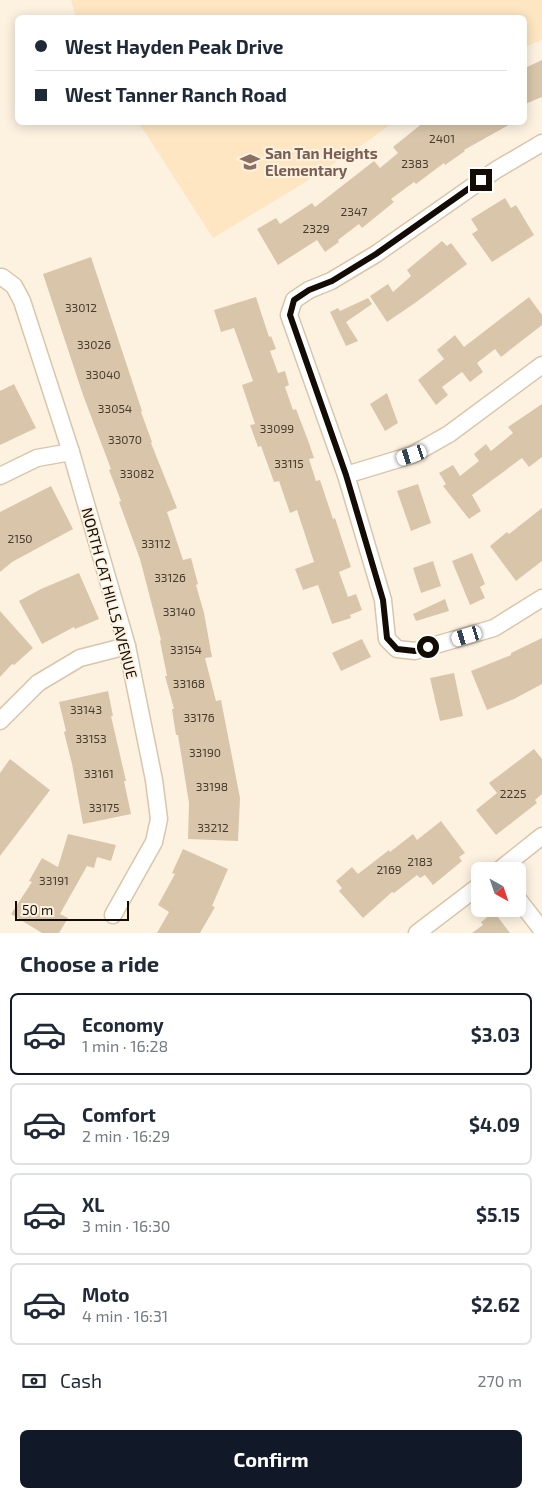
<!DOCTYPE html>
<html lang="en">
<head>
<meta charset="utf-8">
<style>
	body { margin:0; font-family:"Exo 2",sans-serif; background:#f2f2f3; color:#1f2937; height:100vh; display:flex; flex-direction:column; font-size:19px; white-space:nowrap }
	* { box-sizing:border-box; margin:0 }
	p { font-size:16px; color:#747a83 }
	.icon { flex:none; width:28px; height:28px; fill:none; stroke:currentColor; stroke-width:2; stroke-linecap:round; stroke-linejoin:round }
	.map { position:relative; height:933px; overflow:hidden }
	.side { display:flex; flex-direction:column; background:#fff; flex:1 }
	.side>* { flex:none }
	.top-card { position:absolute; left:15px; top:15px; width:512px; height:110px; border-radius:8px; box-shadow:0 2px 12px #0003; display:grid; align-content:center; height:110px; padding:0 20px; background:#fff }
	.needle { width:32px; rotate:140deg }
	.controls { position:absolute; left:471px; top:862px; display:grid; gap:10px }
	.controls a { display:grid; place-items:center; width:55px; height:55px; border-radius:8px; background:#fff; box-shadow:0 2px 12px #0003; font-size:25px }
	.scale { position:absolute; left:15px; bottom:12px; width:114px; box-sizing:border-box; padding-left:5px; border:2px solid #120c04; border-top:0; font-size:14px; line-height:18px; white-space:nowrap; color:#120c04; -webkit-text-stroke:4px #fdf2e0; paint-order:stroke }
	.end { position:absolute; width:22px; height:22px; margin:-11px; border:6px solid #120c04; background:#fff; box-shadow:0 0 0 2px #fff }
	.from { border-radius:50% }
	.car { position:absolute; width:15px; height:30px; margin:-15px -8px; border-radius:6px; box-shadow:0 0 4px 1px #0007; background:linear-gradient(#fff 24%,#345 0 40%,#fff 0 76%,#345 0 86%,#fff 0) }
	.top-card b { display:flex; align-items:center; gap:18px; height:48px; font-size:19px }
	.top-card b+b { border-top:1px solid #e0e1e3 }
	.top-card i { width:12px; height:12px; background:#1f2937 }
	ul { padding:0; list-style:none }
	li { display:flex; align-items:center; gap:15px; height:82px; margin:0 10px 8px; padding:0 10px; border:2px solid #e0e1e3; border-radius:8px }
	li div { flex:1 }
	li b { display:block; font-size:19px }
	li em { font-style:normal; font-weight:700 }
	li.selected { border-color:#111827 }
	li>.icon { width:45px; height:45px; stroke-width:1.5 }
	h2 { padding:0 20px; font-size:22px; line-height:60px }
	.pay { display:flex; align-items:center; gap:12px; height:55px; padding:0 20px; font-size:19px }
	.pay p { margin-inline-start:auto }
	.primary-button { display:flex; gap:10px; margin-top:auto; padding:10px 20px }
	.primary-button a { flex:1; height:58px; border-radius:8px; background:#111827; color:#fff; font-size:20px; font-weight:700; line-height:58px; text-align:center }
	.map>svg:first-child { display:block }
	.built { fill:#fee6c2 }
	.building { fill:#d9c6aa }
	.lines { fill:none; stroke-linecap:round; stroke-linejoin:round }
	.minor-casing { stroke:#d9c6aa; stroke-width:19 }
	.minor { stroke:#fff; stroke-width:16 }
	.route { stroke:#120c04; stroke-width:6 }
	.labels { text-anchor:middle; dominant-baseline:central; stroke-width:4; stroke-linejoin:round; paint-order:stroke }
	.number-label { font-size:12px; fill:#443a2e }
	.education-label { font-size:15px; font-weight:bold; fill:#785e54; stroke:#fdf2e0; text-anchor:start }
	.street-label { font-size:15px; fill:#120c04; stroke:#fdf2e0 }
</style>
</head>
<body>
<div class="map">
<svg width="542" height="933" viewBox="0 0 542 933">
	<rect width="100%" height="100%" fill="#fdf2e0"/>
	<g class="built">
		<path d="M71,0H542V40L525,47V18H76Z"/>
		<path d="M139,123H392L368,141L304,183L213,238Z"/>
	</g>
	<g class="building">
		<path d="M542,60V97L525,104V68Z"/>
		<path d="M424,122H514L464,150L465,151L445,165L444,163L416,184L414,182L391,199L394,202L362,228L359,224L338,240L339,242L325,252L317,240L278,265L257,229L276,218L280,224L312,203L315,207L374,161L380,168L398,153L393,147Z"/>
		<path d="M505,198L511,208L516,205L534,235L492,262L472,234L478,230L471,219Z"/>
		<path d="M442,241L447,246L451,243L467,264L415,303L387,322L370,296L388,284L393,292L411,276L407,270Z"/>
		<path d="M91,257L142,411L141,412L152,442L151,443L177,508L167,512L183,560L191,558L198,584L196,585L204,613L212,657L205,658L216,701L221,700L240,798L238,841L188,839L189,803L178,735H176L172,709H174L165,676H167L160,641L161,640L140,559L119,502L121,501L109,470L111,469L83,395L43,274Z"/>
		<path d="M256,297L269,337L271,336L276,349L270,351L278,373L285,371L289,385L285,387L293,410L296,409L309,443L314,458L309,459L316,481L320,480L333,519L335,518L351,567L339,572L348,597L356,594L362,610L350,615L351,618L332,624L318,585L303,590L295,569L314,562L297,510L290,513L279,481L274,482L261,446L258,447L250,425L255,424L242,385L253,381L234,328L221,332L214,310Z"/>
		<path d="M529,297L542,315V325L501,357L495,349L477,363L483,372L470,382L462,372L442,387L448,395L436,405L418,380L444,359L437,350L455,335L464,347Z"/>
		<path d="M368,298L372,304L346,322L358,341L346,346L330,312L338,308L340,311Z"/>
		<path d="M14,384L36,428L0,445V391Z"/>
		<path d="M387,393L398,423L385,431L370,404Z"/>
		<path d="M542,404V457L529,467L522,458L472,495L481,511L469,519L443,486L446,484L439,473L453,465L460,476L479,461L474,454L486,444L491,451L513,433L508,427Z"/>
		<path d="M418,484L431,523L411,531L397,491Z"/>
		<path d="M51,486L73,529L12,562L0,572V512Z"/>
		<path d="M542,508V561L516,581L490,546L507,532L509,534Z"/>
		<path d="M472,553L485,584L480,587L485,598L470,605L452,561Z"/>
		<path d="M433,561L441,586L421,593L413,568Z"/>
		<path d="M79,573L99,619L75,629L74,627L42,644L19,601L41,589Z"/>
		<path d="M445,599L449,611L416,621L413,614Z"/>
		<path d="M0,611L33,648L14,665L12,664L0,677Z"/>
		<path d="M542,638V684L514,699L487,710L471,671L511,655V653Z"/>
		<path d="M362,639L371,657L341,671L332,653Z"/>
		<path d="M454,673L463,716L440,721L430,678Z"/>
		<path d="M108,691L113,716H111L126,781H124L131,814L83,824L72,764L64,732L66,731L59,702Z"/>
		<path d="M534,749L542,759V794L535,800L537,803L496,835L476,810L497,793L489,783Z"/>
		<path d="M10,759L50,790L0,856V773Z"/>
		<path d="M441,821L465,853L459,857L462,861L433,885L425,875L420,878L417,875L394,893L392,892L363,918L339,891L342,888L336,881L352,867L358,874L389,850L390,852L413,834L417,840Z"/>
		<path d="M68,834L116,845L111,861L97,857L94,868L87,866L60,914L68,918L59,933H42L11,914L32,882L29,881L42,858L58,867Z"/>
		<path d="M183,849L228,869L212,906L215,907L200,933H157L169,912L158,905L175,874L172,873Z"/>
		<path d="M494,912L510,933H472L483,925L481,922Z"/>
	</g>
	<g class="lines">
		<defs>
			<g id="minor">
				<path d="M542,143L496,170L376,254L331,281L309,290L294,300L289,315L346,475L383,600L387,639L397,649L415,651L494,628L542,598"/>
				<path d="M0,277H2L14,286L22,301L71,452L127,646L154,780L159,819L154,842L113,915"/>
				<path d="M346,475L412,455L449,434L542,365"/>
				<path d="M0,476L37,458L71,452"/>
				<path d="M0,721L38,683L80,658L127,646"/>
				<path d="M498,871L542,836"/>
				<path d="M518,899L542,930"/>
				<path d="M417,933L480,885"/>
			</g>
		</defs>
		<use href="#minor" class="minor-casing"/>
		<use href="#minor" class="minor"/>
	</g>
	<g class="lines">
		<path class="route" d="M428,647L415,651L397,649L387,638L383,600L346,475L290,315L294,300L309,290L332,281L376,254L481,180"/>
	</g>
	<defs>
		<symbol id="school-bare" viewBox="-9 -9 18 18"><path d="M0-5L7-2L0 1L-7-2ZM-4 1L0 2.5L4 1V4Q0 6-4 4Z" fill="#8d6e63" stroke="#fdf2e0" stroke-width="2.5" paint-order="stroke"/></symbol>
	</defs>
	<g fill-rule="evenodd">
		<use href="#school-bare" x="236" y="148" width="28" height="28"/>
	</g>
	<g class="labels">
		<g class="number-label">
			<text x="442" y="138">2401</text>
			<text x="415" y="163">2383</text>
			<text x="354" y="211">2347</text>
			<text x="316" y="228">2329</text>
			<text x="81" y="307">33012</text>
			<text x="94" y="344">33026</text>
			<text x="103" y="374">33040</text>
			<text x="115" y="408">33054</text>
			<text x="277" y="428">33099</text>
			<text x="125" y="439">33070</text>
			<text x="289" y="463">33115</text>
			<text x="137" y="473">33082</text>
			<text x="20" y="538">2150</text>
			<text x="156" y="543">33112</text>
			<text x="170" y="577">33126</text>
			<text x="179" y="611">33140</text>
			<text x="186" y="649">33154</text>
			<text x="189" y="683">33168</text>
			<text x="86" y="709">33143</text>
			<text x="199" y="717">33176</text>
			<text x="91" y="738">33153</text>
			<text x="205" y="752">33190</text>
			<text x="99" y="773">33161</text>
			<text x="212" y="786">33198</text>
			<text x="513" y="793">2225</text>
			<text x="104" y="807">33175</text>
			<text x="213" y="827">33212</text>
			<text x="420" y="861">2183</text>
			<text x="389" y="869">2169</text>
			<text x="54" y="880">33191</text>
		</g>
		<g class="education-label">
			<text x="265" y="153">San Tan Heights<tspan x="265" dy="17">Elementary</tspan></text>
		</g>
		<g class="street-label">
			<text transform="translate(110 593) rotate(75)">NORTH CAT HILLS AVENUE</text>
		</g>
	</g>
</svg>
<div class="controls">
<a><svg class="needle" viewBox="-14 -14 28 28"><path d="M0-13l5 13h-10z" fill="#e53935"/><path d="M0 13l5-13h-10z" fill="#747a83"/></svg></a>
</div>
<div class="scale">50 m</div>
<i class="end from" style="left:428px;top:647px"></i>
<i class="end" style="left:481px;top:180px"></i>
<i class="car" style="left:412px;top:455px;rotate:252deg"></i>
<i class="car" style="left:467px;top:636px;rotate:253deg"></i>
<div class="top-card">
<b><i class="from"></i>West Hayden Peak Drive</b>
<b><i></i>West Tanner Ranch Road</b>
</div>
</div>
<section class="side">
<h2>Choose a ride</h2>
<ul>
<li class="selected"><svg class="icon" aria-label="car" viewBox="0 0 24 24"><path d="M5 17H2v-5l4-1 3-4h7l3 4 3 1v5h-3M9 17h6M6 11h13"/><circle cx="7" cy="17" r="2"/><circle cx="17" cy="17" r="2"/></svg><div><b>Economy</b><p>1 min · 16:28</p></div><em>$3.03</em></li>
<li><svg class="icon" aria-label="car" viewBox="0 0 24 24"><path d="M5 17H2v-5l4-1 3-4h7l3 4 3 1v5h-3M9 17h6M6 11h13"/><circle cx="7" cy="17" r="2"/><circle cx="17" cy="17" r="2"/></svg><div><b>Comfort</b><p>2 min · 16:29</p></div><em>$4.09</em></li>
<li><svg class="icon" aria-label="car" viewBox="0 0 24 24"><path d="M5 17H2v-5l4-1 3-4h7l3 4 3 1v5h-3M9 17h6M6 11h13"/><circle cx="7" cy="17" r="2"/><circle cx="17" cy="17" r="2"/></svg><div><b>XL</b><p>3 min · 16:30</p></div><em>$5.15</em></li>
<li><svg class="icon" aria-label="car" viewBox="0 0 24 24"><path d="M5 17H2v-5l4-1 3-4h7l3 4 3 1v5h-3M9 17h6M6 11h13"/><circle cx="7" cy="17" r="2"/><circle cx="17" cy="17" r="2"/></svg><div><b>Moto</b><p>4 min · 16:31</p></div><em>$2.62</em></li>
</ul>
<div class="pay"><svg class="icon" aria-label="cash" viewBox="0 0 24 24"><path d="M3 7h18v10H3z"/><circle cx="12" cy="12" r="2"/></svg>Cash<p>270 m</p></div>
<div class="primary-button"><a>Confirm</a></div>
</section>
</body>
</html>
